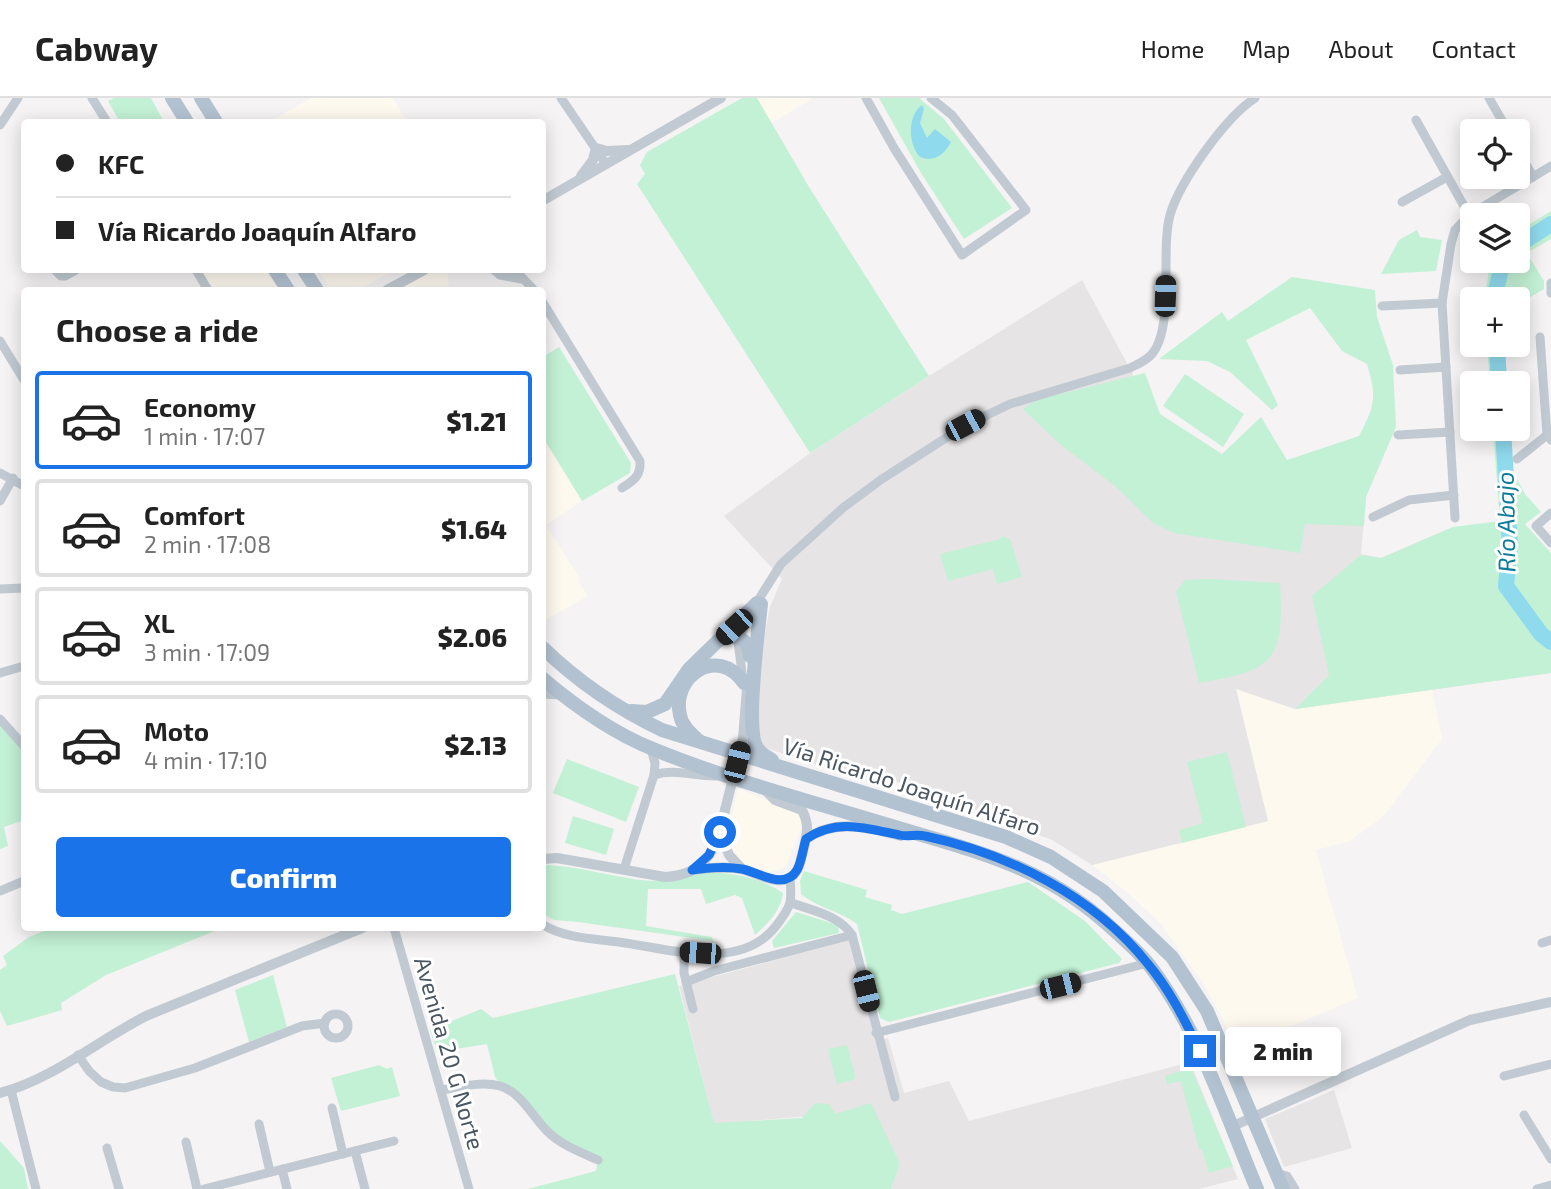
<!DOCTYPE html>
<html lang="en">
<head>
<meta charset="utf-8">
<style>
	body { margin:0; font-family:"Exo 2",sans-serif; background:#f6f6f6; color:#222; height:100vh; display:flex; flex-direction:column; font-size:26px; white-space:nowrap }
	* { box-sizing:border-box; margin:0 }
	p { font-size:23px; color:#767676 }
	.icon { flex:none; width:38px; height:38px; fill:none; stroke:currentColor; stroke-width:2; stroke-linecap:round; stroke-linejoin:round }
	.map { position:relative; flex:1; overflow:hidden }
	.sheet { position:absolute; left:21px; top:189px; width:525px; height:644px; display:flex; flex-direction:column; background:#fff; border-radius:7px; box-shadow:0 4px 18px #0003 }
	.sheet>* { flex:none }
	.banner { position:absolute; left:21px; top:21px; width:525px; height:154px; border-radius:7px; box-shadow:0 4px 18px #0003; display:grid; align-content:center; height:154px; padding:0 35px; background:#fff }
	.controls { position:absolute; left:1460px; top:21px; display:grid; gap:14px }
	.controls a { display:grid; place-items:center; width:70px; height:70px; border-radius:7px; background:#fff; box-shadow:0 4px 18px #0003; font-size:35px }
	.end { position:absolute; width:32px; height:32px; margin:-16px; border:9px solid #1a73e8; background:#fff; box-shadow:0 0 0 4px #fff }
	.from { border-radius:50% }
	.bubble { position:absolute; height:49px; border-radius:7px; background:#fff; box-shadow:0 4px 18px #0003; font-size:23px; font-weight:800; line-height:49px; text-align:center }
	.car { position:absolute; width:21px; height:42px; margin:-21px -10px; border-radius:9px; box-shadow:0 0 5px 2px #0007; background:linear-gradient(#222 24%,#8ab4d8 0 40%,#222 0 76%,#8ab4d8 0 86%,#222 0) }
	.banner b { display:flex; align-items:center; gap:24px; height:66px; font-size:26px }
	.banner b+b { border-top:2px solid #e0e0e0 }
	.banner i { width:18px; height:18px; background:#222 }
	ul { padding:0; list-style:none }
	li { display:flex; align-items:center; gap:21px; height:98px; margin:0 14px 10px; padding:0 21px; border:4px solid #e0e0e0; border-radius:7px }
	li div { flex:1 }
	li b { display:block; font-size:26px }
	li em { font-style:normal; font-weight:800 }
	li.selected { border-color:#1a73e8 }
	li>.icon { width:63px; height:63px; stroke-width:1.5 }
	h2 { padding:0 35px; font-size:32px; line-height:84px }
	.button { display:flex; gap:14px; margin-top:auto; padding:14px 35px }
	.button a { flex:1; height:80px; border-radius:7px; background:#1a73e8; color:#fff; font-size:28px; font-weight:800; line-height:80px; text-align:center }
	header { display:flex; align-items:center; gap:42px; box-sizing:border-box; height:98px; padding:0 35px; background:#fff; border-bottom:2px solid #e0e0e0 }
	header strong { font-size:33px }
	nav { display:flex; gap:38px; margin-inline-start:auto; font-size:24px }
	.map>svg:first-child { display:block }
	.commercial { fill:#fdf9ef }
	.education { fill:#e6e4e5 }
	.green { fill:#c3f1d5 }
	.water { fill:#90daee }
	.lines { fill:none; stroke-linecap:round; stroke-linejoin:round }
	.river { stroke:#90daee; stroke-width:16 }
	.minor { stroke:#c1cad2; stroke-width:9 }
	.tertiary { stroke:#c1cad2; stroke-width:10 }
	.primary { stroke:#b3c2d1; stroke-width:14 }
	.tertiary-bridge { stroke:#c1cad2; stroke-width:10 }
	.route { stroke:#1a73e8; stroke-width:9 }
	.labels { text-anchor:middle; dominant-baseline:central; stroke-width:6; stroke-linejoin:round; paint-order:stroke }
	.street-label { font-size:23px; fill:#4a5661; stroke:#fff }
	.water-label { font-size:24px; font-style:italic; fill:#0c7c9b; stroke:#fff }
</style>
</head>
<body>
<header>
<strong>Cabway</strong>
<nav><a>Home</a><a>Map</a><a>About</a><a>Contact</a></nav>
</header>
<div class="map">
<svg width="1551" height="1091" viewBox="0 0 1551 1091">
	<rect width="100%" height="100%" fill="#f5f3f3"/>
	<g class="commercial">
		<path d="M311,0H393L408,24H269Z"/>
		<path d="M757,0H813L771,26Z"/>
		<path d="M196,172H266L278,192H208Z"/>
		<path d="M318,172H393L359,192H331Z"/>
		<path d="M431,172H448V186L452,192H394Z"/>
		<path d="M542,339L582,403L546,427L580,480L578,482L588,498L543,523Z"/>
		<path d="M1432,590L1442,641L1384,718L1350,743L1316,752L1358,900L1234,952L1227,930L1205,888L1161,826L1128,795L1092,767L1268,723L1236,591L1295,611Z"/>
		<path d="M738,690L796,714L800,718L802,729L785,770L770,774L746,767L735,759L727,739Z"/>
	</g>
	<g class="education">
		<path d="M1082,182L1177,358L1366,399L1361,456L1381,460L1453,429L1551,575L1295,611L1236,591L1268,723L1092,767L1052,742L924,692L864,674L827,670L763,649L759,632L760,557L770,509L782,481L724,418L810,355L929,278Z"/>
		<path d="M850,842L879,942L888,940L904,995L949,983L969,1023L1190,964L1238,1081L1199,1091H891L900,1066L835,1016L714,1026L679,888Z"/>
		<path d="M1334,992L1352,1050L1284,1069L1265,1021Z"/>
	</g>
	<g class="green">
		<path d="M114,0H151L164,24H120L108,3Z"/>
		<path d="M742,0H757L809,89L929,278L810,355L637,86L645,76L640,67L647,54Z"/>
		<path d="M879,0H919L944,21L1012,110L964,141L921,75Z"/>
		<path d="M1551,113V141L1530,153L1528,157L1544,183V191L1519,206L1513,198L1509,201H1484L1491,163H1517V134Z"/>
		<path d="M1417,132L1420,139L1442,142L1436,173L1381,176L1399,142Z"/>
		<path d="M1292,179L1375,192L1377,219L1393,267L1396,329L1366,399L1364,428L1305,426L1300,455L1174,435L1153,425L1115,388L1062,348L1023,311L1036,302L1145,275L1160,316L1222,356L1261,319L1287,362L1359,338C1375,307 1377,300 1367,266L1342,253L1310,210L1246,242L1278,307L1272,312L1230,274L1207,263L1159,261L1222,214L1228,223Z"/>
		<path d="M1487,247H1505L1507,285H1490Z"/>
		<path d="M559,249L631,365L630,375L582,403L543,339V259Z"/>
		<path d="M1185,276L1244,316L1223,349L1163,308Z"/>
		<path d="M1493,331H1509L1511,370L1525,396L1541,414L1525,426L1551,455V575L1295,611L1329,577L1312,498L1361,457L1381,460L1453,429L1500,423Z"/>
		<path d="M1002,438L1010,441L1022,479L997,486L993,471L948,483L940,456L1000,441Z"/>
		<path d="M1208,481L1280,485C1284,565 1275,571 1199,585L1176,494L1185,482Z"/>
		<path d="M0,621L24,649V722L4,729L8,748L0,751Z"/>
		<path d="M1227,654L1246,729L1182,745L1179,732L1203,725L1187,664Z"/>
		<path d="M567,661L639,689L626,724L553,695Z"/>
		<path d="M573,718L614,731L606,757L565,745Z"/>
		<path d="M542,767C581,767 618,782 656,783C674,784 687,777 704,775C729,773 762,780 783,795C781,813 768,825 755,837L742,800L735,797L706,806L701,791H648L646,828L712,839L713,843L578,824L554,822L543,816Z"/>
		<path d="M804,773L867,792L865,799L892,807L891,812L902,816L1028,784L1085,823L1122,861L1119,865L889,924L880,920L857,826C840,813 818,810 801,796L800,783Z"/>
		<path d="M796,814L838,827L839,835L774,850L772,843Z"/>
		<path d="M52,830H222L106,877L61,905L62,912L7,928L0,913V872L7,867L3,858L29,839Z"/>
		<path d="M675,876L714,1025L802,1020L815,1005L829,1006L835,1016L871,1005L900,1066L891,1091H528L596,1073L598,1062L567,1049L501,988L495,979L487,946L437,954L430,932L481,911L493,920Z"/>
		<path d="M273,877L287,929L249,944L235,892Z"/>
		<path d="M847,947L856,981L837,986L828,951Z"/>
		<path d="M379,967L387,971L392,969L400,998L341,1013L331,980Z"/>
		<path d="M1191,970L1233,1068L1209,1075L1202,1051H1199L1181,983L1167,986L1165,978Z"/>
		<path d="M0,1043L24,1070L28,1091H0Z"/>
	</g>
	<path class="water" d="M922,7L924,11L920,25L927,40L935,31L951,44C945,56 934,65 920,59C908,46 907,18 922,7Z"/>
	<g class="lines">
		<g class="river">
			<path d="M1517,148L1551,126"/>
			<path d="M1494,201L1503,163"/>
			<path d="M1497,247L1499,285"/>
			<path d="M1503,331L1510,447L1506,488L1541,536L1551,544"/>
		</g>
		<g class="minor">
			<path d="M92,0L107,24"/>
			<path d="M561,0L606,66"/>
			<path d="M866,0L894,50L962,157L1026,112L952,17L931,0"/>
			<path d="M1489,0L1508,33"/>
			<path d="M1416,22L1469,117"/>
			<path d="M0,27L18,0"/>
			<path d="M1517,50L1533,79"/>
			<path d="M1402,104L1447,79"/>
			<path d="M55,172L61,178H65L76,172"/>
			<path d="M196,172L208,192"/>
			<path d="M494,172L500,177L521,181"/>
			<path d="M515,172L534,192"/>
			<path d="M1551,185V195"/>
			<path d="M542,203L640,363C641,378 634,382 622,390"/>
			<path d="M1382,208L1442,205"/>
			<path d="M1540,239L1547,337L1551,342"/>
			<path d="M0,243L24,282"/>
			<path d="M1400,272L1446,269"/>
			<path d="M1398,337L1450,334"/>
			<path d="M1517,361L1547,337"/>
			<path d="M0,375L24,388"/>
			<path d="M0,403L13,380"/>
			<path d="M1551,415L1536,428L1551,445"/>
			<path d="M1373,419L1409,402L1454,397"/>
			<path d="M1455,420L1442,205L1451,146L1455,132L1469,117L1551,68"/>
			<path d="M0,491L24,490"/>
			<path d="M754,509L781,466L844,409L882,381L966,327L1010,306L1130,270C1138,266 1146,263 1152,256C1175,228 1160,153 1170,117C1180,83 1225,20 1255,0"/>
			<path d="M0,575L24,568"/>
			<path d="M743,582L738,544L747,521"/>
			<path d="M542,596L562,597"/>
			<path d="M0,621L24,648"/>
			<path d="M654,677C675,670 695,679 717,678"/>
			<path d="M624,771L654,677L655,665L651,651"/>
			<path d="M0,793L24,783"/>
			<path d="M792,805C813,813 839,817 852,837L895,999"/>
			<path d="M542,826C564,841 600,841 625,845C673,852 741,873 776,828C792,807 792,805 790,780"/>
			<path d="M394,830L469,1091"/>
			<path d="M1542,845L1551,842"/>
			<path d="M684,853V875L693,911"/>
			<path d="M686,884L714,873L852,837"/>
			<circle cx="336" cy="928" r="12"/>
			<path d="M876,935L1148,865"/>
			<path d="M78,957L89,973L101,984L113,989L125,990L195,970L302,928L325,925"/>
			<path d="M1504,978L1551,966"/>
			<path d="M11,992L36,1091"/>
			<path d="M441,992C460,989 481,983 500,988C521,994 532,1018 547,1033C561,1047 580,1054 598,1062"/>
			<path d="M332,1010L343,1056"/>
			<path d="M1524,1017L1551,1061"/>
			<path d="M259,1026L270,1074"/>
			<path d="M186,1044L197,1091"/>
			<path d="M107,1050L119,1091"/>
			<path d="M355,1053L365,1091"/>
			<path d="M282,1071L287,1091"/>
			<path d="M1276,1075L1287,1078L1295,1091"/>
			<path d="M204,1091L394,1043"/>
			<path d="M1537,1091L1551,1087"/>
		</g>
		<g class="tertiary">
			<path d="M581,78L593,62L596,50L607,53L628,52"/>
			<path d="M542,103L721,0"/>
			<path d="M387,192L424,172"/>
			<path d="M743,640L747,591"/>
			<path d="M720,734L729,757L742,771"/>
			<path d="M806,741C836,720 869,729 901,738"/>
			<path d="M542,761L557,760L665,779C708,777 717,748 725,712"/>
			<path d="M692,772C708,770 725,768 741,771C757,774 783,793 796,774C800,769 801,759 803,753C807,737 810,727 802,712L775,702L764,691"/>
			<path d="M0,995C53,981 97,943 146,918L362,830"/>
			<path d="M1231,1029L1470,922L1551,904"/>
		</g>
		<g class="primary">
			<path d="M172,0L187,24"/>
			<path d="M201,0L216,24"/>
			<path d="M275,172L288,192"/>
			<path d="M304,172L317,192"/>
			<path d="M761,506C758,533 746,627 756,648C759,655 765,658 772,662"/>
			<path d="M722,541C738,535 748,541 750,558"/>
			<path d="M542,549C577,583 618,611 662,632L1006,739L1051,759L1103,793L1172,859L1207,913L1283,1091"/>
			<path d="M542,580C575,608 613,635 653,651C731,683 814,704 895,729C981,755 1049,770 1116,834C1128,845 1140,855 1150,868C1200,934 1225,1015 1257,1091"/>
			<path d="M631,613L647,614L665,606L689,571L757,505"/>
			<path d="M699,643C691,636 682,628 680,617C671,579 717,546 744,585"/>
		</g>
		<path class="tertiary-bridge" d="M725,712L743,640"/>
	</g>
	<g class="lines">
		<path class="route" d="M720,734L709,757L692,772C708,770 725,768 742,771C758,774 785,793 797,772C802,763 803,750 806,741C836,720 866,730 899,737C907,739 917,736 925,738C1009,756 1094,798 1148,866C1170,892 1185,923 1200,953"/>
	</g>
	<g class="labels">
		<g class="street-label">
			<text transform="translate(912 688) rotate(18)">Vía Ricardo Joaquín Alfaro</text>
			<text transform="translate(450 955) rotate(74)">Avenida 20 G Norte</text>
		</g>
		<g class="water-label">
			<text transform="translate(1505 424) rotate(-91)">Río Abajo</text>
		</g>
	</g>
</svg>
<div class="controls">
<a><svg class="icon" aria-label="locate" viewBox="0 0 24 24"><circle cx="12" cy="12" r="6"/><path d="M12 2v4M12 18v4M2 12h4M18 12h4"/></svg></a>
<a><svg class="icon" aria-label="layers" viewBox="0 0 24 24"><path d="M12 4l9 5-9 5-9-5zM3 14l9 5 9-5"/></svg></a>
<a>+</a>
<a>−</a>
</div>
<i class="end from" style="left:720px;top:734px"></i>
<i class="end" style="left:1200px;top:953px"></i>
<div class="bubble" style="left:1225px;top:929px;width:116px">2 min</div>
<i class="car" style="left:1165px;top:198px;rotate:2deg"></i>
<i class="car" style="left:965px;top:327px;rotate:62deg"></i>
<i class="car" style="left:734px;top:529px;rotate:227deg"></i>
<i class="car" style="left:737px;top:664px;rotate:14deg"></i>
<i class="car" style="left:700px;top:855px;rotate:274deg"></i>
<i class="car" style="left:1060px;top:888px;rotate:76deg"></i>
<i class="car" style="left:866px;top:893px;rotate:166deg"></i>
<div class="banner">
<b><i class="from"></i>KFC</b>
<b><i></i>Vía Ricardo Joaquín Alfaro</b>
</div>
<section class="sheet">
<h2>Choose a ride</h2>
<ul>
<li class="selected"><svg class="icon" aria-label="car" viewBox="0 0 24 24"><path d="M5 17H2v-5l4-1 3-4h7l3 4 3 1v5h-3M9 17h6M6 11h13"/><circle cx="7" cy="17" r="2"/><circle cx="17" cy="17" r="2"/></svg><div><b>Economy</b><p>1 min · 17:07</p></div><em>$1.21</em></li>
<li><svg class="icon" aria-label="car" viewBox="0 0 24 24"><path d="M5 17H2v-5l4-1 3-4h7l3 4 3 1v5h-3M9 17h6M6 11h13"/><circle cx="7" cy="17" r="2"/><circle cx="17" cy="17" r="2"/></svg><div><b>Comfort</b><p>2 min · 17:08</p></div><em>$1.64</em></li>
<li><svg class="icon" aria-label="car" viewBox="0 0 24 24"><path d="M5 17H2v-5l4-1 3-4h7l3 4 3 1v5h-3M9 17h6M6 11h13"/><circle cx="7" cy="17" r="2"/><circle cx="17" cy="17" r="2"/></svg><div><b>XL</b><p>3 min · 17:09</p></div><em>$2.06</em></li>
<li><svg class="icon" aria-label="car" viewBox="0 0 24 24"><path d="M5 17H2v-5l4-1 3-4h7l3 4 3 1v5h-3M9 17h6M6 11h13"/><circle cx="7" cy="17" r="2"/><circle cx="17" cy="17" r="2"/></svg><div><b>Moto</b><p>4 min · 17:10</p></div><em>$2.13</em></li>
</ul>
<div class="button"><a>Confirm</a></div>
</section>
</div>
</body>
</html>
